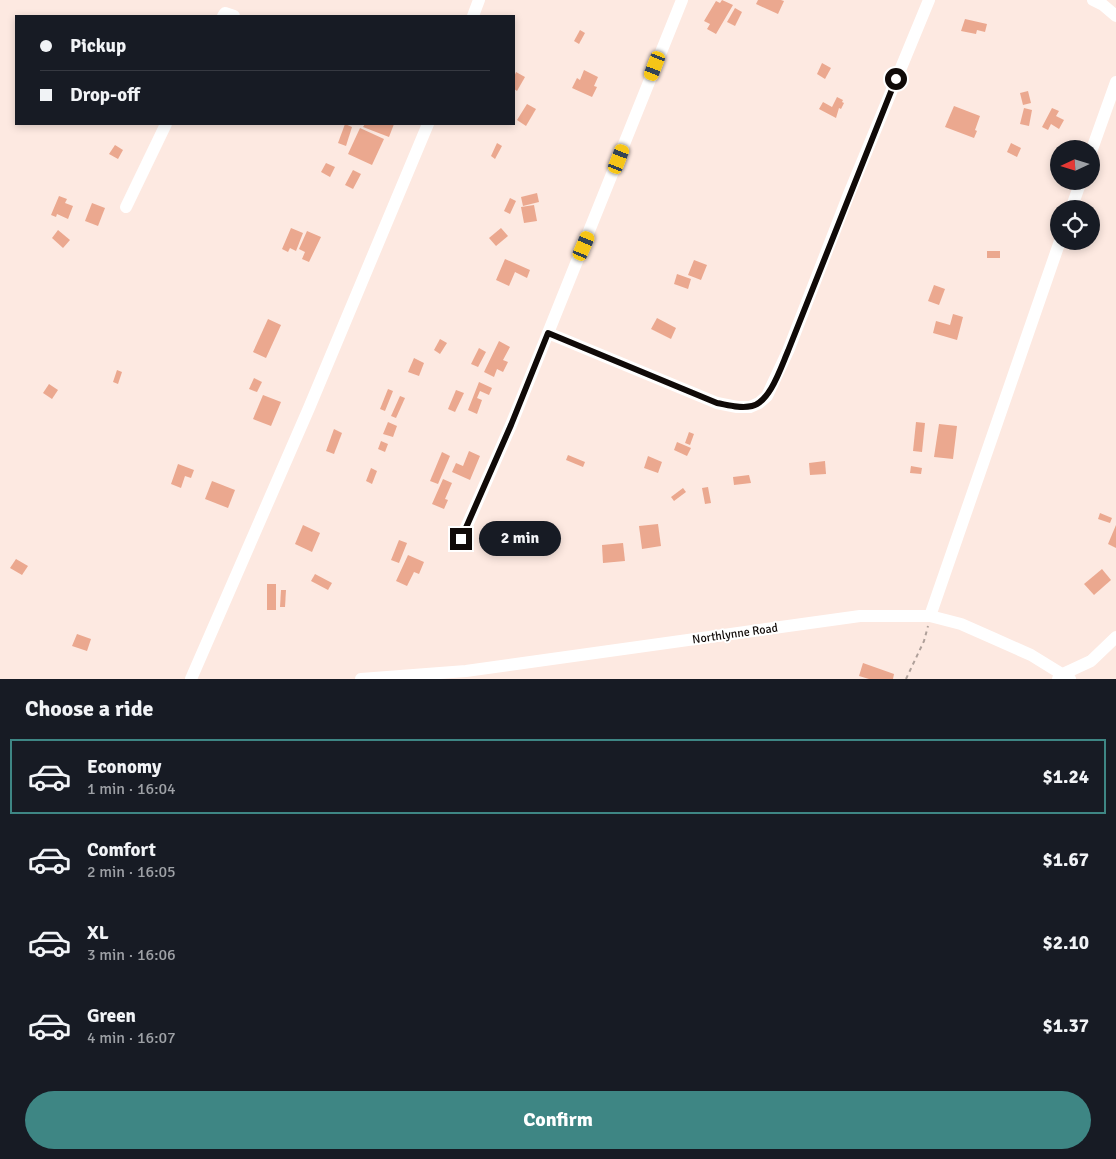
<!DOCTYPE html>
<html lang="en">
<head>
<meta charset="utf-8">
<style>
	body { margin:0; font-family:Signika,sans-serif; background:#20242c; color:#f1f3f6; height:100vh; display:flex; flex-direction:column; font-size:19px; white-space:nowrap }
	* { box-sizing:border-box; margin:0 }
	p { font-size:16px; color:#9ea1a6 }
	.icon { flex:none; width:28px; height:28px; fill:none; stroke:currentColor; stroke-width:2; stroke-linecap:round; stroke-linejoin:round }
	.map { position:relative; height:679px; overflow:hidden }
	.panel { display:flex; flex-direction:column; background:#171b24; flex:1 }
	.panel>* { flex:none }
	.hud { position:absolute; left:15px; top:15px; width:500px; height:110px; border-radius:0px; box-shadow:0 2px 8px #0003; display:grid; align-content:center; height:110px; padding:0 25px; background:#171b24 }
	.needle { width:32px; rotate:266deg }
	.fabs { position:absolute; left:1050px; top:140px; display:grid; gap:10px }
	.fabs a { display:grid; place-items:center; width:50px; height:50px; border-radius:50%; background:#171b24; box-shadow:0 2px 8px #0003; font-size:25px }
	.end { position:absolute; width:22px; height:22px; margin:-11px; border:6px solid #100a08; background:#fff; box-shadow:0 0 0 2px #fff }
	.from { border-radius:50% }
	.bubble { position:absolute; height:35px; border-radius:18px; background:#171b24; box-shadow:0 2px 8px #0003; font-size:16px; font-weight:800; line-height:35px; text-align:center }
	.car { position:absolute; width:15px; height:30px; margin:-15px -8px; border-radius:6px; box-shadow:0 0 4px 1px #0007; background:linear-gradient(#f5c518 24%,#345 0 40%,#f5c518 0 76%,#345 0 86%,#f5c518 0) }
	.hud b { display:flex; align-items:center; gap:18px; height:48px; font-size:19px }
	.hud b+b { border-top:1px solid #363941 }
	.hud i { width:12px; height:12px; background:#f1f3f6 }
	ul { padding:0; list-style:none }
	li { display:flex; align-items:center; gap:15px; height:75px; margin:0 10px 8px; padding:0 15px; border:2px solid transparent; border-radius:0px }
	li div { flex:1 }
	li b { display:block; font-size:19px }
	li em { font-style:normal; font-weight:800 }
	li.current { border-color:#3e8684 }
	li>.icon { width:45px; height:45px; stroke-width:1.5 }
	h2 { padding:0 25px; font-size:22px; line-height:60px }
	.cta { display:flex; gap:10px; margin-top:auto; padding:10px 25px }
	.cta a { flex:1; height:58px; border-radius:30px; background:#3e8684; color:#fff; font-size:20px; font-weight:800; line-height:58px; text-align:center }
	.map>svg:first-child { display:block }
	.building { fill:#eba88f }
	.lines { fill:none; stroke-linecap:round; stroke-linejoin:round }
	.path { stroke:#afa09a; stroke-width:2; stroke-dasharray:4 4; stroke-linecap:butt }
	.minor { stroke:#fff; stroke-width:12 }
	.route { stroke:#100a08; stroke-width:6 }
	.labels { text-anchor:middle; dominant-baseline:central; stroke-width:4; stroke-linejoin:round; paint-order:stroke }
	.street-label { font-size:12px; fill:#100a08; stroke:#fff }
</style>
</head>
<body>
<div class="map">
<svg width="1116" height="679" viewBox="0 0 1116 679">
	<rect width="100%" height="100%" fill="#fde9e1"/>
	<g class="building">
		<path d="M722,0L733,5L716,34L707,29L710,24L704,21L716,1L720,3Z"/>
		<path d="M758,0H781L784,1L778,14L756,4Z"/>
		<path d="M735,8L742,12L735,26L727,22Z"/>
		<path d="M965,19L987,24L985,32L977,30L976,34L961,31Z"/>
		<path d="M580,30L585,33L579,44L574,41Z"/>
		<path d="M822,63L831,68L825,79L817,74Z"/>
		<path d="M584,70L598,77L594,86L597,87L592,97L572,88L577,78L580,80Z"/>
		<path d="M516,72L525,77L517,91L514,89V77Z"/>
		<path d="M1028,91L1031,103L1023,105L1020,93Z"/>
		<path d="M837,97L843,100L842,102L844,103L841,109L839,108L836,118L819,109L823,102L832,107Z"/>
		<path d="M527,104L536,109L526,126L517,120Z"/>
		<path d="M954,106L980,116L975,130L977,131L974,138L945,127Z"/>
		<path d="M1024,108L1032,110L1029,126L1020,124Z"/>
		<path d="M1052,108L1059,111L1056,116L1064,120L1059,129L1051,124L1048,130L1042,127Z"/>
		<path d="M345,124L352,127L346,146L338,143Z"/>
		<path d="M365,124H394L389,137L363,127Z"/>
		<path d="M360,128L384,139L372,165L348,154Z"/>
		<path d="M497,143L502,146L495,159L491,156Z"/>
		<path d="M1011,143L1021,148L1017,157L1007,152Z"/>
		<path d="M115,145L123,150L118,159L109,154Z"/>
		<path d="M326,163L335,167L330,177L321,172Z"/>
		<path d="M353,170L361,174L353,189L345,185Z"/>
		<path d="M537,193L539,202L523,206L521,197Z"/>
		<path d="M59,196L67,199L65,203L73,206L68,219L57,214L56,217L51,215Z"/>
		<path d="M510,198L516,201L510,214L504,211Z"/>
		<path d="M92,203L105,208L98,226L85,221Z"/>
		<path d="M534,205L537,221L524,223L521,207Z"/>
		<path d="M291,228L303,233L296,251L290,248L288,252L282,249Z"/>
		<path d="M501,228L508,236L496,246L489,238Z"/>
		<path d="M58,230L70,240L63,248L52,238Z"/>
		<path d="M307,231L321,237L309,262L302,259L305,252L299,249Z"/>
		<rect x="987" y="251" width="13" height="7"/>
		<path d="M505,259L530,270L527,278L515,272L509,286L496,280Z"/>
		<path d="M694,260L707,265L701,280L688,275Z"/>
		<path d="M677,274L691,279L688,289L674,284Z"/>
		<path d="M934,285L945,289L939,305L928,301Z"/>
		<path d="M953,314L963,317L957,340L933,333L936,321L950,325Z"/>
		<path d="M657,318L676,328L671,339L651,329Z"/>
		<path d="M268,319L281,325L266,358L253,352Z"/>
		<path d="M440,339L447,343L440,354L434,350Z"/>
		<path d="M499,341L510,347L503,360L508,362L503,372L497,369L494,377L484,372Z"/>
		<path d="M479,348L486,352L478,367L471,364Z"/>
		<path d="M414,358L424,363L419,376L408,372Z"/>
		<path d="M117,370L122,372L118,384L113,382Z"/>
		<path d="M254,378L262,382L257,392L249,389Z"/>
		<path d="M479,382L492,388L489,395L480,391L477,398L482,400L477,414L468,410Z"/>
		<path d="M49,384L58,390L52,399L43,393Z"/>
		<path d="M388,389L393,391L385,411L380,409Z"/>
		<path d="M456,390L464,393L455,412L448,409Z"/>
		<path d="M263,395L281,402L271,426L253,419Z"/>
		<path d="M400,396L405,398L396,418L391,416Z"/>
		<path d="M388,422L397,426L393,437L383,434Z"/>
		<path d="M916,422L925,423L922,452L913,451Z"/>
		<path d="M939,424L957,426L953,459L934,457Z"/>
		<path d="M334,429L342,433L334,454L326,451Z"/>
		<path d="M689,432L694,434L690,445L685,443Z"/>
		<path d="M381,441L388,444L385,452L378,449Z"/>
		<path d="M677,442L691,448L687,456L674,450Z"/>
		<path d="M469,451L480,456L470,480L452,472L456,463L463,466Z"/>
		<path d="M442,452L450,456L438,484L430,481Z"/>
		<path d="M568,455L585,462L583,467L566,460Z"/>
		<path d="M648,456L662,462L658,473L644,468Z"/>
		<path d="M825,461L826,474L810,475L809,463Z"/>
		<path d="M178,464L194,470L191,478L185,476L181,488L171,484Z"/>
		<path d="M911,466L922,468L921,474L910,473Z"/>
		<path d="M371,468L377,471L372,484L366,481Z"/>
		<path d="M749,475L751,483L734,485L733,477Z"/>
		<path d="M443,479L452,483L445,499L448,500L444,509L432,504Z"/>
		<path d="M212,481L235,490L228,508L205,499Z"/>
		<path d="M708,487L711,503L705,504L702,488Z"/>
		<path d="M683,488L686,492L674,501L671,497Z"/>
		<path d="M1100,513L1112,518L1110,523L1098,519Z"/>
		<path d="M658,524L661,546L642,549L639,526Z"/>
		<path d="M303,525L320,533L312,552L295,544Z"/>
		<path d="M1116,525V548L1108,544Z"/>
		<path d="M399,540L407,543L399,563L391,560Z"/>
		<path d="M623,543L625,561L603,563L602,545Z"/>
		<path d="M408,555L424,562L419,574L414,572L407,586L396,581Z"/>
		<path d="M16,559L28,566L22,575L10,568Z"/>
		<path d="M1102,569L1111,580L1094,595L1084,584Z"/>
		<path d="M315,574L332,583L328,590L311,581Z"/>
		<rect x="267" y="584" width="9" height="26"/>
		<path d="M281,590H286L285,607H280Z"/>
		<path d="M77,634L91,639L87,651L72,646Z"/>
		<path d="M863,663L894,674L893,679H869L859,676Z"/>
	</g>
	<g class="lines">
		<path class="path" d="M906,679L924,641L928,626"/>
		<g class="minor">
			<path d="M1093,0L1103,5L1116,16"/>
			<path d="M223,16L225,13L234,16"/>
			<path d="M473,16L479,0"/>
			<path d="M1091,152L1116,82"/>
			<path d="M126,207L166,124"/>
			<path d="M1071,209L1081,181"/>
			<path d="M548,333L717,403L737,407H750L759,403L767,396L788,351L849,194L929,0"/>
			<path d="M461,539L511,425L682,0"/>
			<path d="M930,616L1060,241"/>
			<path d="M191,679L309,408L428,124"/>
			<path d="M361,679L466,671L860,616H930L961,624L995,639L1031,655L1070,679"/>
			<path d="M1058,679L1063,674L1091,661L1116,637"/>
		</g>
	</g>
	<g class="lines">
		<path class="route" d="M461,539L511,425L548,333L717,403C728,405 740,409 752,406C770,402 781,367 788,351L896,79"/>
	</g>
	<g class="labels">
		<g class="street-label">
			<text transform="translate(735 634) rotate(-8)">Northlynne Road</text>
		</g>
	</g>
</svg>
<div class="fabs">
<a><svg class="needle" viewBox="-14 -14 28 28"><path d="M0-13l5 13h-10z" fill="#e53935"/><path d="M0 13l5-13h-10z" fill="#9ea1a6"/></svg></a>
<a><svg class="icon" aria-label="locate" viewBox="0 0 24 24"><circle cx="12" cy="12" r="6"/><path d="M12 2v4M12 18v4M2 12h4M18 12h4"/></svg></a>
</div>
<i class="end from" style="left:896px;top:79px"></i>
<i class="end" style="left:461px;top:539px"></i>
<div class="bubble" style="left:479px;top:521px;width:82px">2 min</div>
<i class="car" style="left:655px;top:66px;rotate:201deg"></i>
<i class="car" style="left:619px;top:159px;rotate:21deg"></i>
<i class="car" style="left:584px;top:246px;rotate:23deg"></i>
<div class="hud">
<b><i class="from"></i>Pickup</b>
<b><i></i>Drop-off</b>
</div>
</div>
<section class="panel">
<h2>Choose a ride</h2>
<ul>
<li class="current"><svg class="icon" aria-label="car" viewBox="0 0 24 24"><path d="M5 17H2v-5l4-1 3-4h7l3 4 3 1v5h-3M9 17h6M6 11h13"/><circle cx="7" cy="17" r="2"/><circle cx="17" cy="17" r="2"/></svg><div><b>Economy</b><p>1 min · 16:04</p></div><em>$1.24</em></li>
<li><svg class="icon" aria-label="car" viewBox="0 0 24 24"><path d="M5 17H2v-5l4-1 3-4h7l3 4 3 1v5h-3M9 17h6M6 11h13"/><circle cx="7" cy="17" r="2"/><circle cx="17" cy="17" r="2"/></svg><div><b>Comfort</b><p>2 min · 16:05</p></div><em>$1.67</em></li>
<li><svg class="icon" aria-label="car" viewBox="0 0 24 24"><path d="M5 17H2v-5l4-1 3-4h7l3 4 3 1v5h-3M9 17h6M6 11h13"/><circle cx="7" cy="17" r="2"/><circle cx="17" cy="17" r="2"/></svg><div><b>XL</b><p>3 min · 16:06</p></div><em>$2.10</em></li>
<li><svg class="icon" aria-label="car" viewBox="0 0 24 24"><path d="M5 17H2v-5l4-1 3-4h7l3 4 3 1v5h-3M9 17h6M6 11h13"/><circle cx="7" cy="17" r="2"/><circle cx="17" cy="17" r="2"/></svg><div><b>Green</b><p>4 min · 16:07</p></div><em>$1.37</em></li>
</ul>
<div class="cta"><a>Confirm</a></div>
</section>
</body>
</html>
